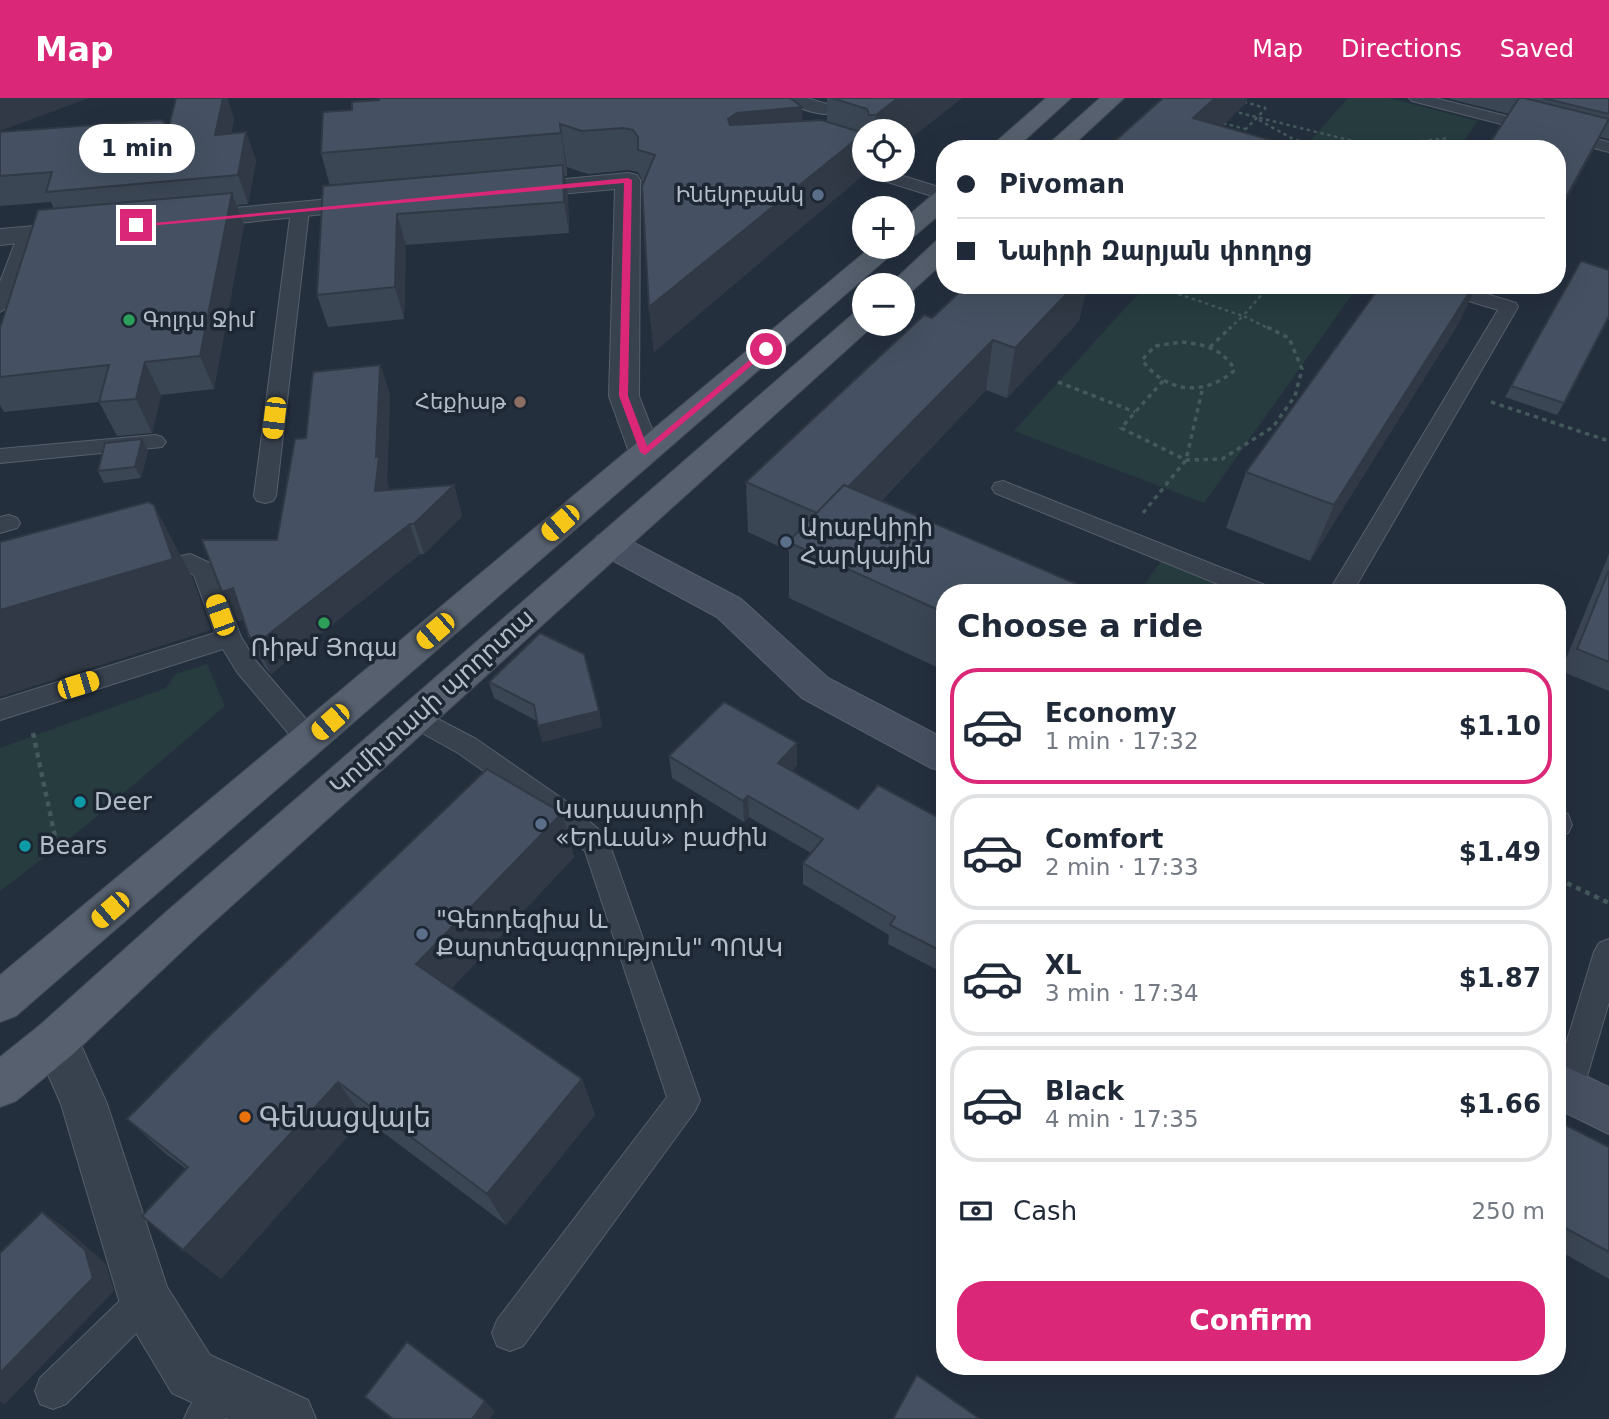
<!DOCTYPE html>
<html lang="en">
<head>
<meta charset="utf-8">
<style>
	body { margin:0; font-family:"DejaVu Sans","Noto Sans Armenian",sans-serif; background:#f2f2f3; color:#1f2937; height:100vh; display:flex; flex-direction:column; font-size:26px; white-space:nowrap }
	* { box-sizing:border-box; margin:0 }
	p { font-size:23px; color:#747a83 }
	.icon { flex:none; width:38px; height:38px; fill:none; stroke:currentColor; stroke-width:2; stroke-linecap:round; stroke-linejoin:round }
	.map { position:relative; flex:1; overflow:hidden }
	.details { position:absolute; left:936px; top:486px; width:630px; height:791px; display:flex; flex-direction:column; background:#fff; border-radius:28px; box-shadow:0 7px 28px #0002 }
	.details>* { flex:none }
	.guide { position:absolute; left:936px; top:42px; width:630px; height:154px; border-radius:28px; box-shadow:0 7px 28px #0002; display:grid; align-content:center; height:154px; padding:0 21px; background:#fff }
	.buttons { position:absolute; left:852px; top:21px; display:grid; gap:14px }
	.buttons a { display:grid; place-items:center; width:63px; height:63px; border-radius:50%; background:#fff; box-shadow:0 7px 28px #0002; font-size:35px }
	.end { position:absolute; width:32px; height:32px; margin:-16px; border:9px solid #db2777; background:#fff; box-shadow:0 0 0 4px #fff }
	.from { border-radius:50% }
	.bubble { position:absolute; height:49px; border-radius:24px; background:#fff; box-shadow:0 7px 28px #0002; font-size:23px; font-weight:700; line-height:49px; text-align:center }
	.car { position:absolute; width:21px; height:42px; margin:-21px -10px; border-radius:9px; box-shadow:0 0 5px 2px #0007; background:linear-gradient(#f5c518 24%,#345 0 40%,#f5c518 0 76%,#345 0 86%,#f5c518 0) }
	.guide b { display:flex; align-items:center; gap:24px; height:66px; font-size:26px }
	.guide b+b { border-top:2px solid #e0e1e3 }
	.guide i { width:18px; height:18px; background:#1f2937 }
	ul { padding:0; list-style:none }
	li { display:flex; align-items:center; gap:21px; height:116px; margin:0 14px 10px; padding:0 7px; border:4px solid #e0e1e3; border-radius:28px }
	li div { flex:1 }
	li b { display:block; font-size:26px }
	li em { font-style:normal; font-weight:700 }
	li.current { border-color:#db2777 }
	li>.icon { width:63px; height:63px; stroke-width:1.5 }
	h2 { padding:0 21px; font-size:32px; line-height:84px }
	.pay { display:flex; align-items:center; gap:18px; height:77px; padding:0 21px; font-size:26px }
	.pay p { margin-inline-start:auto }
	.primary-button { display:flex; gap:14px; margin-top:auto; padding:14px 21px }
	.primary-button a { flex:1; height:80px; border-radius:28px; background:#db2777; color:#fff; font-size:28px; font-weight:700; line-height:80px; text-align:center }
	header { display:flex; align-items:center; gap:42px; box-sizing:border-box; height:98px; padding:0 35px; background:#db2777; color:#fff }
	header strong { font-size:33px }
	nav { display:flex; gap:38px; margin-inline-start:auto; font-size:24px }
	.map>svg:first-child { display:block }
	.green { fill:#263c3f }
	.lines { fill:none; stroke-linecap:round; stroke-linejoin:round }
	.lane-casing { stroke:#565f6c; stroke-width:2 }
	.street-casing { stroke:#565f6c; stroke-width:2 }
	.secondary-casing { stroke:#565f6c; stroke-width:2 }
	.primary-casing { stroke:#414a57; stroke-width:2 }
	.path-far2 { stroke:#44595c; stroke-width:2.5; stroke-dasharray:3.5 3.5; stroke-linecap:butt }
	.path-far1 { stroke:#44595c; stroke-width:3.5; stroke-dasharray:4.5 4.5; stroke-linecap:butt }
	.path { stroke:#44595c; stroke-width:4.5; stroke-dasharray:5 5; stroke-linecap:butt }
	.lane { fill:#38414e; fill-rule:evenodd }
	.street { fill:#38414e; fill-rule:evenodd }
	.secondary { fill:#465061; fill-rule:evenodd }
	.primary { fill:#56606e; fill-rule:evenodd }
	.wall { fill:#3b4654 }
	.shaded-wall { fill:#303945 }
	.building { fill:#455162; stroke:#303945; stroke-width:2 }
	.route { fill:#db2777 }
	.service-dot { fill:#5c6f8a; stroke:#1d2633; stroke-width:2.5 }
	.leisure-dot { fill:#2e9e5b; stroke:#1d2633; stroke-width:2.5 }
	.education-dot { fill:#8d6e63; stroke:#1d2633; stroke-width:2.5 }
	.culture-dot { fill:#0f9aa8; stroke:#1d2633; stroke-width:2.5 }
	.food-dot { fill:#e8710a; stroke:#1d2633; stroke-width:2.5 }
	.labels { text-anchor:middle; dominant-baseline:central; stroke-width:7; stroke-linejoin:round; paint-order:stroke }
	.far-poi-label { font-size:21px; fill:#b4bcc9; stroke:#1d2633; text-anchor:end }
	.poi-label { font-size:24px; fill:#b4bcc9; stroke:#1d2633; text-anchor:start }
	.street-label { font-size:24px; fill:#b4bcc9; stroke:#1d2633 }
	.near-poi-label { font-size:28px; fill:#b4bcc9; stroke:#1d2633; text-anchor:start }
</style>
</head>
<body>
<header>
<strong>Map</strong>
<nav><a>Map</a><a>Directions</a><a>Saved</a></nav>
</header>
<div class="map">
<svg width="1609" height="1321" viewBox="0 0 1609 1321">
	<rect width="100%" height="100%" fill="#242f3e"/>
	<g class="green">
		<path d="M1348,0H1389L1478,23L1458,51H1303Z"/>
		<path d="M1146,187H1359L1204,405L1014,333Z"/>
		<path d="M1166,456L1262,495H1138Z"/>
		<path d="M207,566L225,608L88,726L0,793V650L166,590L176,576Z"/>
	</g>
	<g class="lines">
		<defs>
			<g id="lane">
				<path d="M786,0H807L830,7H841L854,0H873C853,22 807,21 786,0Z"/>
				<path d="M1409,0H1435L1609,44V54L1412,3Z"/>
				<path d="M862,68H864V72H884L945,91V102L862,76L860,72Z"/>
				<path d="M300,107L309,112L276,398L273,403L265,405L257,403L254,398L291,112Z"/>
				<path d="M27,132L36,137L9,208L0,214V184L18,137Z"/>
				<path d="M1428,187H1457L1516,205L1518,209L1352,495H1328L1498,212L1430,191Z"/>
				<path d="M155,337L162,339L166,344L162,349L0,365V351Z"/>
				<path d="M1003,383L1270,489L1274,495H1240L995,395L992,390L995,385Z"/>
				<path d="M9,417L17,420L20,425L17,430L0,435V419Z"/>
				<path d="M190,456L212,466L241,539L255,562L318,635L322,642L318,649L309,652L300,649L237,574L223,551L0,622V602L215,535L194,477L187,473L149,481L141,479L137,473L141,467Z"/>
				<path d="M415,609L476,641L570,706L607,739L700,1002L695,1013L523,1248L510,1253L497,1248L492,1235L497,1222L667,999L585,753L550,722L494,680L458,655L406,626L402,619L406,612Z"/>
				<path d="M1558,713L1568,716L1572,727L1568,735L1558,738Z"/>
				<path d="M1609,841V904L1583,992L1578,1003L1567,1007L1558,1003V972L1594,854L1599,845Z"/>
				<path d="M145,1184L157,1190L163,1202L157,1214L66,1306L53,1311L40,1306L35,1293L40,1280L133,1190Z"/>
				<path d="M223,1274L236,1279L241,1292L225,1321H184C192,1302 204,1282 223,1274Z"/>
			</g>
			<g id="street">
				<path d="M628,75L637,77L640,82L639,298L661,354L656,361L645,364L634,361L629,354L609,298L615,91L514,100L505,98L502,93L505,88L514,86Z"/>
				<path d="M374,97L383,100L387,105L383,110L190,130L181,127L177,122L181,117L190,114Z"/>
				<path d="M82,124L91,127L95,132L91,137L0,147V131Z"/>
				<path d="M56,921L72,927L107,1006L167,1189L210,1257L308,1302L316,1321H228L172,1295L127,1220L119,1202L61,1006L33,942L40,927Z"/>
			</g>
			<g id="secondary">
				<path d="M609,435L621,438L741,501L828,580L945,641V674L931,670L802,600L717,519L597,454L592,446L597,438Z"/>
				<path d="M1558,965L1609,989V1036L1558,1011Z"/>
			</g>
			<g id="primary">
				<path d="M1046,0H1071L1015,51H988Z"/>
				<path d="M1100,0H1124L1069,51H1043Z"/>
				<path d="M945,92V112L912,140L903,143V122L936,94Z"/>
				<path d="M945,141V163L912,193L903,195V187H889L936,143Z"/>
				<path d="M871,149H900L16,918L0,924V877Z"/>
				<path d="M864,213V226L874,227L196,840L72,957L16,1003L0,1009V959L40,927L166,814L854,215Z"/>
			</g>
		</defs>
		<use href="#lane" class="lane-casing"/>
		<use href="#street" class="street-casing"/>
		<use href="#secondary" class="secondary-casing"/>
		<use href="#primary" class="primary-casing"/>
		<g class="path-far2">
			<path d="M1230,0L1266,10"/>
			<path d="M1232,13L1385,51"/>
			<path d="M1259,22L1293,41L1327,51"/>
			<path d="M1223,25L1245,31"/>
			<path d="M1245,32L1266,10"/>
			<path d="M1380,48L1448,40"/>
			<path d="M1152,187L1243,218L1229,231"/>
			<path d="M1270,187L1243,218L1270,231"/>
		</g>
		<g class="path-far1">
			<path d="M1182,244C1207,247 1221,250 1235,272C1204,299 1166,295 1142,262L1155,248Z"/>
			<path d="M1210,249L1231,229"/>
			<path d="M1163,283L1121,330L1186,362L1222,361L1273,329L1295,298L1302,271L1289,240L1267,229"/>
			<path d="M1058,284L1135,314"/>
			<path d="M1491,304L1609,343"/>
			<path d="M1143,415L1186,362L1202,293"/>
		</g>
		<g class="path">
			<path d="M33,635L60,762"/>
			<path d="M1558,781L1609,805"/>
		</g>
		<use href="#lane" class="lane"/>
		<use href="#street" class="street"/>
		<use href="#secondary" class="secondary"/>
		<use href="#primary" class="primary"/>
	</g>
	<g class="wall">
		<path d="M176,0H227L234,21L231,35L246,34L256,63L248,106L237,107L244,127L214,291L161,297L152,335L117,338L99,304L4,314L0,307V230L54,111L51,104L0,108V34L169,28Z"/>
		<path d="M827,0H962L903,46V33H864V63H863L862,78L654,254L649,209L641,80L638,74L628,72L588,76L567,69V78H565L568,98L569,135L406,147L404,221L328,229L317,197L330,88L321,55L352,12L379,2L827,24Z"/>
		<path d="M1450,0H1609V41L1600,39L1558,117V51L1509,16L1450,1Z"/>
		<path d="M1581,163L1564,305L1557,317L1505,299Z"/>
		<path d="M1084,200L1079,223L1007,300L986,292L881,403L945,495V573L789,500V453L748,434L746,384L932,220Z"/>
		<path d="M1460,223L1310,463L1226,430L1246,374Z"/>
		<path d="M380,267L390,297L387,382L389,392L454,387L462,418L424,456H420L271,576L264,568L249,538L243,522L238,523L277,442L306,340Z"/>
		<path d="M148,353L141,380L104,385L98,373Z"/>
		<path d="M1609,456V593L1561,573Z"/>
		<path d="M489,584L599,613L602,629L542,644L537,623L494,600Z"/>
		<path d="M669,658L797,667L792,673L858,711L945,723V876L888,846L889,837L803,786V765L811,755L749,719L744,724L672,680Z"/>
		<path d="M562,715L574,759L451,891L582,981L595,1017L506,1127L364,1020L221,1181L186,1071L166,1056L127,1021Z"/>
		<path d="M1558,1023L1609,1049V1181L1558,1152Z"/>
	</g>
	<g class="shaded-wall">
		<path d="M0,0H89L0,33Z"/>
		<path d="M223,0H227L234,21L226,65L215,37Z"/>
		<path d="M898,0H962L903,46V33H875L876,17Z"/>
		<path d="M1215,0H1247L1246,5L1199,51L1193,20Z"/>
		<path d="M802,9V51L730,64L728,21L737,15Z"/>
		<path d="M1609,21L1593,53L1558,117V114Z"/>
		<path d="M560,26L567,69V78L561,35Z"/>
		<path d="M246,34L256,63L248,106L238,77Z"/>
		<path d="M864,35L862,78L654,254L649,209Z"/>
		<path d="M563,67L568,98L569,135L564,104Z"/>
		<path d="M232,95L244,127L214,291L200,258Z"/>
		<path d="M397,116L406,147L404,221L395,189Z"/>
		<path d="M1072,187H1096L1084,200L1079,223L1007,300L1015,250Z"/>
		<path d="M1474,187H1477L1460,223L1310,463L1334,407Z"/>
		<path d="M993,242L986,292L825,461L820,416Z"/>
		<path d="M145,264L161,297L152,335L136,301Z"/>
		<path d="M380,267L390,297L387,382L389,389L386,423L375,393Z"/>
		<path d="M142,341L148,353L141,380L135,369Z"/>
		<path d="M454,387L462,418L424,456L414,426Z"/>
		<path d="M154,407L192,479L211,532L0,599V512Z"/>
		<path d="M410,426L420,456L271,576L256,546Z"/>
		<path d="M233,490L248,520L238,523L222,494Z"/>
		<path d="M599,613L602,629L542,644L538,628Z"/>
		<path d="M797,645V667L779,687L778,665Z"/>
		<path d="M748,698L749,719L744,724L743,703Z"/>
		<path d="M562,715L574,759L436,907L416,866Z"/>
		<path d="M582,981L595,1017L506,1127L487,1096Z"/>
		<path d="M338,984L364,1020L221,1181L183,1152Z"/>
		<path d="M42,1114L64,1129L106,1166L114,1193L5,1306L0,1304V1275Z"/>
		<path d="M485,1303L495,1314L490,1321H472Z"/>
	</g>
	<g class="building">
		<path d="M176,0H223L215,37L246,34L238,77L46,94L52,74L0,78V34L161,22L169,28Z"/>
		<path d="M379,0H790L802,9L737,15L728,21L730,27L821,22L864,35L649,209L642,88L655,57L638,52V39L633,32L623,30L582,33L560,26L561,35L321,55L323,14L352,12V4L379,2Z"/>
		<path d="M832,0H898L876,17H869L867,11Z"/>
		<path d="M1163,0H1215L1193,20L1302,51H1106Z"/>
		<path d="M1519,0H1524L1609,21L1558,114V51H1486Z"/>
		<path d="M1543,0H1609V16Z"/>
		<path d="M563,67L564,104L397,116L395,189L317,197L323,88Z"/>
		<path d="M232,95L200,258L145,264L136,301L99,304L109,267L0,279V230L38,112Z"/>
		<path d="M1581,163L1609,172V218L1564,305L1511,288Z"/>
		<path d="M967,187H1075L1015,250L993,242L848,389L844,387L817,415L746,384L924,217L932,220Z"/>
		<path d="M1381,187H1474L1334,407L1246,374Z"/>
		<path d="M380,267L376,359H379L375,393L454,387L414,426H410L256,546L249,538L233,490L222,494L202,442H277L295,341L306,340L313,274Z"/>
		<path d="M142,341L135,369L98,373L105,345Z"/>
		<path d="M844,387L1098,495H945V515L788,444Z"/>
		<path d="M148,404L154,407L173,461L0,512V444Z"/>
		<path d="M1609,472V564L1577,551Z"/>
		<path d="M540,535L584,556L599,613L538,628L534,607L489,584Z"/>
		<path d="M724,604L797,645L778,665L858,711L878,687L945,723V855L890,827L895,819L803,765L823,741L748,698L743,703L669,658Z"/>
		<path d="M487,671L562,715L416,866L582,981L487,1096L338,984L183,1152L142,1118L188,1069L127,1021L211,936Z"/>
		<path d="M1558,1023L1609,1049V1154L1558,1126Z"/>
		<path d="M42,1114L85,1152L93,1180L0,1275V1155Z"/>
		<path d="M407,1244L485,1303L472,1321H393L365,1299Z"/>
		<path d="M917,1277L980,1321H893Z"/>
	</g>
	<path class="route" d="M628,80L632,82L628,298L647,348L764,250L771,251L645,357L640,354L619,298L624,85L136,129L133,127Z"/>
	<g class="service-dot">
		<circle cx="818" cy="97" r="7"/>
		<circle cx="786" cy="444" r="7"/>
		<circle cx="541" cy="726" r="7"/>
		<circle cx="422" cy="836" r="7"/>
	</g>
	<g class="leisure-dot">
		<circle cx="129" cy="222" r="7"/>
		<circle cx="324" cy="525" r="7"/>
	</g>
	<circle class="education-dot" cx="520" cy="304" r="7"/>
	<g class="culture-dot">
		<circle cx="80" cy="704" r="7"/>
		<circle cx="25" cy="748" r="7"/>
	</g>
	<circle class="food-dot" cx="245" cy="1019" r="7"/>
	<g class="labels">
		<g class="far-poi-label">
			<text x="804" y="97">Ինեկոբանկ</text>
			<text x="143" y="222" text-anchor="start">Գոլդս Ջիմ</text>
			<text x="506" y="304">Հեքիաթ</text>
		</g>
		<g class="poi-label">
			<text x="800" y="430">Արաբկիրի<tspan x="800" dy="28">Հարկային</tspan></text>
			<text x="324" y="550" text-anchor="middle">Ռիթմ Յոգա</text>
			<text x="94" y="704">Deer</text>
			<text x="555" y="712">Կադաստրի<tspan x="555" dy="28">«Երևան» բաժին</tspan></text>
			<text x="39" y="748">Bears</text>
			<text x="436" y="822">"Գեոդեզիա և<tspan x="436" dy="28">Քարտեզագրություն" ՊՈԱԿ</tspan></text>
		</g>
		<g class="street-label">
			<text transform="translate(432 604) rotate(-42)">Կոմիտասի պողոտա</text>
		</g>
		<g class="near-poi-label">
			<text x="259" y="1019">Գենացվալե</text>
		</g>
	</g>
</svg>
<div class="buttons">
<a><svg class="icon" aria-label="locate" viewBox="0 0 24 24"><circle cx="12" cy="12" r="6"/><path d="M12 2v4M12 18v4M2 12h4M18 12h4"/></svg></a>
<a>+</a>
<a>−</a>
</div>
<i class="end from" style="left:766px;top:251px"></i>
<i class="end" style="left:136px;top:127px"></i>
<div class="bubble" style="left:79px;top:26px;width:116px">1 min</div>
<i class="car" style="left:274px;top:320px;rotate:187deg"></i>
<i class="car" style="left:560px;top:425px;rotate:229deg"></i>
<i class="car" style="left:220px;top:517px;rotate:340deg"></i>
<i class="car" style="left:435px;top:533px;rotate:229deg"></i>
<i class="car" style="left:78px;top:587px;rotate:73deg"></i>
<i class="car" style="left:330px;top:624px;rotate:229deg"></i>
<i class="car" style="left:110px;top:812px;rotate:229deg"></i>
<div class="guide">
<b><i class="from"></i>Pivoman</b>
<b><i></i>Նաիրի Զարյան փողոց</b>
</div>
<section class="details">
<h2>Choose a ride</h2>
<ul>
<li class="current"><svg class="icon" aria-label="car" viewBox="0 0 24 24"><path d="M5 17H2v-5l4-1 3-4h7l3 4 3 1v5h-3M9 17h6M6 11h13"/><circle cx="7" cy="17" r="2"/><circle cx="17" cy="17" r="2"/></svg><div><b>Economy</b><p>1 min · 17:32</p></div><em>$1.10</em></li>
<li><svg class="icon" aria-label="car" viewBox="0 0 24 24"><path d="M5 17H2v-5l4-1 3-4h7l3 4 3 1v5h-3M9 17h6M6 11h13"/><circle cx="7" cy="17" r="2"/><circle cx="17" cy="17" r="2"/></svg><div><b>Comfort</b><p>2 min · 17:33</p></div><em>$1.49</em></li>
<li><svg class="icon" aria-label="car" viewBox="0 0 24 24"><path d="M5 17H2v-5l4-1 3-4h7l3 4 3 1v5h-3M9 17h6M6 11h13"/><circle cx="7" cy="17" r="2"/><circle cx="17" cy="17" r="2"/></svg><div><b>XL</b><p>3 min · 17:34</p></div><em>$1.87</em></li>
<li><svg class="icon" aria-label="car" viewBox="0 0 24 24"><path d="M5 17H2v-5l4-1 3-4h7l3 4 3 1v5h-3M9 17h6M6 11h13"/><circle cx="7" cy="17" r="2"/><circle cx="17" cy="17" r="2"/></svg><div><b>Black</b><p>4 min · 17:35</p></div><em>$1.66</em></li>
</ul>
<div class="pay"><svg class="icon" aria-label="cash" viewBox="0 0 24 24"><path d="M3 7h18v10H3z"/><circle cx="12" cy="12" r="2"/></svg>Cash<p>250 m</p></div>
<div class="primary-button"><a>Confirm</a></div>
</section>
</div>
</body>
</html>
